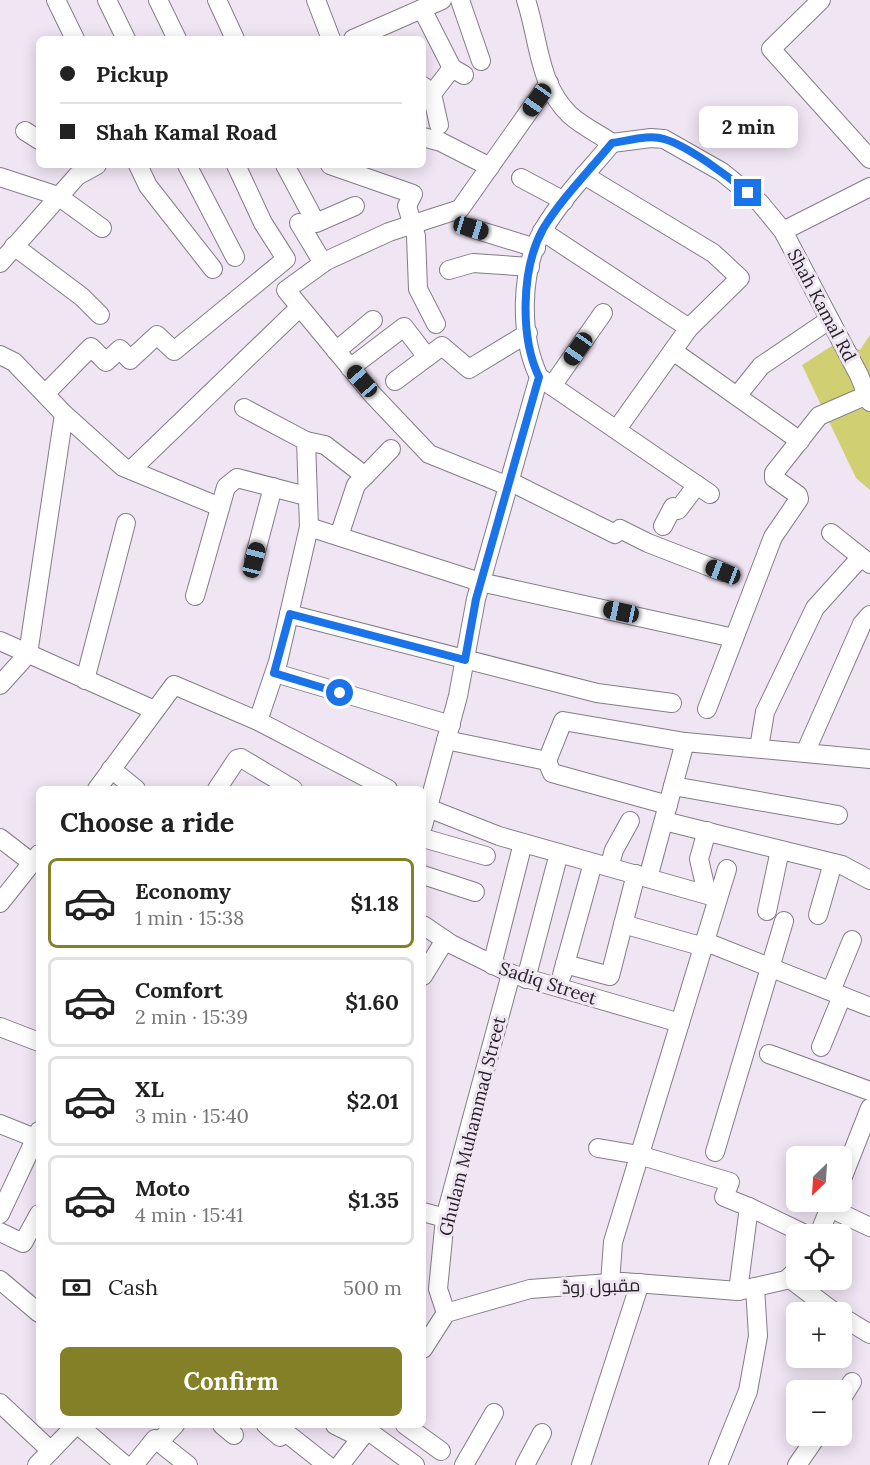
<!DOCTYPE html>
<html lang="en">
<head>
<meta charset="utf-8">
<style>
	body { margin:0; font-family:Lora,Cairo,serif; background:#f2f2f2; color:#222; height:100vh; display:flex; flex-direction:column; font-size:22px; white-space:nowrap }
	* { box-sizing:border-box; margin:0 }
	p { font-size:20px; color:#767676 }
	.icon { flex:none; width:33px; height:33px; fill:none; stroke:currentColor; stroke-width:2; stroke-linecap:round; stroke-linejoin:round }
	.map { position:relative; flex:1; overflow:hidden }
	.details { position:absolute; left:36px; top:786px; width:390px; height:642px; display:flex; flex-direction:column; background:#fff; border-radius:9px; box-shadow:0 3px 15px #0003 }
	.details>* { flex:none }
	.top-card { position:absolute; left:36px; top:36px; width:390px; height:132px; border-radius:9px; box-shadow:0 3px 15px #0003; display:grid; align-content:center; height:132px; padding:0 24px; background:#fff }
	.needle { width:39px; rotate:205deg }
	.buttons { position:absolute; left:786px; top:1146px; display:grid; gap:12px }
	.buttons a { display:grid; place-items:center; width:66px; height:66px; border-radius:9px; background:#fff; box-shadow:0 3px 15px #0003; font-size:30px }
	.end { position:absolute; width:27px; height:27px; margin:-14px; border:8px solid #1a73e8; background:#fff; box-shadow:0 0 0 3px #fff }
	.from { border-radius:50% }
	.bubble { position:absolute; height:42px; border-radius:9px; background:#fff; box-shadow:0 3px 15px #0003; font-size:20px; font-weight:700; line-height:42px; text-align:center }
	.car { position:absolute; width:18px; height:36px; margin:-18px -9px; border-radius:8px; box-shadow:0 0 4px 2px #0007; background:linear-gradient(#222 24%,#8ab4d8 0 40%,#222 0 76%,#8ab4d8 0 86%,#222 0) }
	.top-card b { display:flex; align-items:center; gap:21px; height:57px; font-size:22px }
	.top-card b+b { border-top:2px solid #e0e0e0 }
	.top-card i { width:15px; height:15px; background:#222 }
	ul { padding:0; list-style:none }
	li { display:flex; align-items:center; gap:18px; height:90px; margin:0 12px 9px; padding:0 12px; border:3px solid #e0e0e0; border-radius:9px }
	li div { flex:1 }
	li b { display:block; font-size:22px }
	li em { font-style:normal; font-weight:700 }
	li.active { border-color:#838028 }
	li>.icon { width:54px; height:54px; stroke-width:1.5 }
	h2 { padding:0 24px; font-size:27px; line-height:72px }
	.pay { display:flex; align-items:center; gap:15px; height:66px; padding:0 24px; font-size:22px }
	.pay p { margin-inline-start:auto }
	.button { display:flex; gap:12px; margin-top:auto; padding:12px 24px }
	.button a { flex:1; height:69px; border-radius:9px; background:#838028; color:#fff; font-size:24px; font-weight:700; line-height:69px; text-align:center }
	.map>svg:first-child { display:block }
	.green { fill:#d0cf71 }
	.lines { fill:none; stroke-linecap:round; stroke-linejoin:round }
	.minor-casing { stroke:#857c88; stroke-width:20 }
	.minor { stroke:#fff; stroke-width:18 }
	.route { stroke:#1a73e8; stroke-width:8 }
	.labels { text-anchor:middle; dominant-baseline:central; stroke-width:6; stroke-linejoin:round; paint-order:stroke }
	.street-label { font-size:18px; fill:#262227; stroke:#f0e5f3 }
</style>
</head>
<body>
<div class="map">
<svg width="870" height="1465" viewBox="0 0 870 1465">
	<rect width="100%" height="100%" fill="#f0e5f3"/>
	<path class="green" d="M870,335V490L856,478L802,365L838,342L860,350Z"/>
	<g class="lines">
		<defs>
			<g id="minor">
				<path d="M56,0L75,39"/>
				<path d="M107,0L126,39"/>
				<path d="M158,0L177,39"/>
				<path d="M217,0L235,39"/>
				<path d="M316,0L331,39"/>
				<path d="M460,0L481,61"/>
				<path d="M526,0C539,39 538,85 570,115C582,126 599,134 612,143L651,138L664,139L722,172L760,203L783,231L859,375L870,402"/>
				<path d="M821,0L771,49L870,159"/>
				<path d="M422,9L452,68L464,75"/>
				<path d="M353,39L442,0"/>
				<path d="M423,86L432,94L452,68"/>
				<path d="M432,94L439,125"/>
				<path d="M25,131L39,140"/>
				<path d="M423,137L441,142L490,167"/>
				<path d="M612,143C589,171 562,198 543,230C520,270 519,335 539,377L710,494"/>
				<path d="M138,165L148,186L213,269"/>
				<path d="M187,165L235,257"/>
				<path d="M285,165L316,223L355,206"/>
				<path d="M330,165L413,194L407,206L416,236L418,289L436,324"/>
				<path d="M584,175L713,253L740,278L689,328L617,429"/>
				<path d="M0,177L58,196L102,228"/>
				<path d="M521,178L564,201"/>
				<path d="M299,223L323,263"/>
				<path d="M471,228L536,248"/>
				<path d="M542,231L689,328"/>
				<path d="M783,231L870,187"/>
				<path d="M14,246L82,297L100,315"/>
				<path d="M0,263L77,176L97,165"/>
				<path d="M449,270L473,263L530,267"/>
				<path d="M336,351L373,320"/>
				<path d="M673,351L800,441"/>
				<path d="M0,355L14,362L64,414L123,467L220,507"/>
				<path d="M350,368L404,327L427,357"/>
				<path d="M395,381L442,346L469,369L528,333"/>
				<path d="M552,386L603,313"/>
				<path d="M45,394L91,347L106,362L120,349L130,360L157,335L174,351L286,259L263,223L236,165"/>
				<path d="M737,396L761,366L829,320"/>
				<path d="M244,408L306,441L309,527L278,662L258,721"/>
				<path d="M306,441L325,445L365,476L391,449"/>
				<path d="M131,470L299,308"/>
				<path d="M509,481L615,534L620,529L648,543L723,572"/>
				<path d="M508,486L429,454L373,395L286,290L326,261L389,232L460,209L549,83"/>
				<path d="M663,526L673,507L678,510L697,485"/>
				<path d="M309,527L480,582L734,638"/>
				<path d="M831,533L870,564"/>
				<path d="M339,536L356,485L365,476"/>
				<path d="M254,559L273,487"/>
				<path d="M195,596L226,487L237,478L306,496"/>
				<path d="M289,614L597,693L672,703"/>
				<path d="M0,641L154,710"/>
				<path d="M275,673L451,725"/>
				<path d="M85,680L126,523"/>
				<path d="M0,685L28,654L64,414"/>
				<path d="M707,709L773,537L799,499L798,495L774,478V473L819,416L867,395"/>
				<path d="M446,740L547,761L563,721L685,742"/>
				<path d="M759,748L765,712L815,608L861,557"/>
				<path d="M805,753L862,624L870,615"/>
				<path d="M547,761L552,773L668,805"/>
				<path d="M111,769L136,789"/>
				<path d="M673,786L838,815"/>
				<path d="M97,789L174,685L258,721L388,789"/>
				<path d="M217,789L237,759L241,758L293,789"/>
				<path d="M423,806L499,836L718,898"/>
				<path d="M664,821L842,865L870,880"/>
				<path d="M423,826L458,696L476,599L539,377"/>
				<path d="M0,838L31,862"/>
				<path d="M423,838L486,856"/>
				<path d="M609,867L614,850L630,821"/>
				<path d="M423,875L475,892"/>
				<path d="M648,878L685,742L870,759"/>
				<path d="M707,894L699,859L707,831"/>
				<path d="M0,903L39,854"/>
				<path d="M767,911L780,850"/>
				<path d="M818,915L833,863"/>
				<path d="M623,924L704,947"/>
				<path d="M423,925L451,944L512,974L680,1023"/>
				<path d="M706,942L870,1007"/>
				<path d="M565,964L610,976L636,874"/>
				<path d="M492,965L523,843"/>
				<path d="M562,975L593,863"/>
				<path d="M423,976L445,940"/>
				<path d="M526,979L559,853"/>
				<path d="M831,991L852,940"/>
				<path d="M0,1027L39,1042"/>
				<path d="M821,1047L842,996"/>
				<path d="M769,1054L870,1091"/>
				<path d="M0,1124L35,1138"/>
				<path d="M598,1148L639,1155L730,1182L724,1197L749,1207"/>
				<path d="M715,1152L784,921"/>
				<path d="M842,1179L870,1108"/>
				<path d="M830,1208L870,1227"/>
				<path d="M423,1212L445,1218"/>
				<path d="M0,1214L39,1131"/>
				<path d="M0,1232L23,1243L39,1214"/>
				<path d="M819,1234L832,1202"/>
				<path d="M789,1278L834,1312"/>
				<path d="M0,1280L39,1313"/>
				<path d="M610,1283L613,1242L727,869"/>
				<path d="M738,1291L749,1207L805,1234"/>
				<path d="M446,1313L438,1289L445,1218L511,974"/>
				<path d="M842,1317L870,1334"/>
				<path d="M423,1349L446,1313L530,1289L623,1282L738,1291L786,1280L796,1271"/>
				<path d="M842,1398L852,1382"/>
				<path d="M0,1403L51,1451"/>
				<path d="M78,1425L125,1465"/>
				<path d="M222,1425L234,1435"/>
				<path d="M266,1425L280,1437"/>
				<path d="M335,1425L361,1438"/>
				<path d="M405,1425L441,1451"/>
				<path d="M367,1430L415,1465"/>
				<path d="M289,1435L327,1465"/>
				<path d="M159,1442L175,1425"/>
				<path d="M37,1465L76,1425"/>
				<path d="M134,1465L155,1439L188,1465"/>
				<path d="M340,1465L371,1425"/>
				<path d="M464,1465L494,1413"/>
				<path d="M525,1465L542,1433"/>
				<path d="M581,1465L640,1283"/>
				<path d="M718,1465L748,1391L758,1336L755,1287"/>
				<path d="M797,1465L817,1436"/>
			</g>
		</defs>
		<use href="#minor" class="minor-casing"/>
		<use href="#minor" class="minor"/>
	</g>
	<g class="lines">
		<path class="route" d="M340,693L274,673L290,614L465,660L476,599L539,377C520,337 521,269 543,229C562,198 589,171 612,143C628,141 649,134 664,139C688,146 728,176 748,193"/>
	</g>
	<g class="labels">
		<g class="street-label">
			<text transform="translate(822 305) rotate(62)">Shah Kamal Rd</text>
			<text transform="translate(548 983) rotate(18)">Sadiq Street</text>
			<text transform="translate(472 1126) rotate(-76)">Ghulam Muhammad Street</text>
			<text transform="translate(601 1286) rotate(-2)">مقبول روڈ</text>
		</g>
	</g>
</svg>
<div class="buttons">
<a><svg class="needle" viewBox="-14 -14 28 28"><path d="M0-13l5 13h-10z" fill="#e53935"/><path d="M0 13l5-13h-10z" fill="#767676"/></svg></a>
<a><svg class="icon" aria-label="locate" viewBox="0 0 24 24"><circle cx="12" cy="12" r="6"/><path d="M12 2v4M12 18v4M2 12h4M18 12h4"/></svg></a>
<a>+</a>
<a>−</a>
</div>
<i class="end from" style="left:340px;top:693px"></i>
<i class="end" style="left:748px;top:193px"></i>
<div class="bubble" style="left:699px;top:106px;width:99px">2 min</div>
<i class="car" style="left:537px;top:100px;rotate:215deg"></i>
<i class="car" style="left:471px;top:228px;rotate:107deg"></i>
<i class="car" style="left:578px;top:349px;rotate:215deg"></i>
<i class="car" style="left:362px;top:381px;rotate:319deg"></i>
<i class="car" style="left:254px;top:560px;rotate:14deg"></i>
<i class="car" style="left:723px;top:572px;rotate:291deg"></i>
<i class="car" style="left:621px;top:612px;rotate:282deg"></i>
<div class="top-card">
<b><i class="from"></i>Pickup</b>
<b><i></i>Shah Kamal Road</b>
</div>
<section class="details">
<h2>Choose a ride</h2>
<ul>
<li class="active"><svg class="icon" aria-label="car" viewBox="0 0 24 24"><path d="M5 17H2v-5l4-1 3-4h7l3 4 3 1v5h-3M9 17h6M6 11h13"/><circle cx="7" cy="17" r="2"/><circle cx="17" cy="17" r="2"/></svg><div><b>Economy</b><p>1 min · 15:38</p></div><em>$1.18</em></li>
<li><svg class="icon" aria-label="car" viewBox="0 0 24 24"><path d="M5 17H2v-5l4-1 3-4h7l3 4 3 1v5h-3M9 17h6M6 11h13"/><circle cx="7" cy="17" r="2"/><circle cx="17" cy="17" r="2"/></svg><div><b>Comfort</b><p>2 min · 15:39</p></div><em>$1.60</em></li>
<li><svg class="icon" aria-label="car" viewBox="0 0 24 24"><path d="M5 17H2v-5l4-1 3-4h7l3 4 3 1v5h-3M9 17h6M6 11h13"/><circle cx="7" cy="17" r="2"/><circle cx="17" cy="17" r="2"/></svg><div><b>XL</b><p>3 min · 15:40</p></div><em>$2.01</em></li>
<li><svg class="icon" aria-label="car" viewBox="0 0 24 24"><path d="M5 17H2v-5l4-1 3-4h7l3 4 3 1v5h-3M9 17h6M6 11h13"/><circle cx="7" cy="17" r="2"/><circle cx="17" cy="17" r="2"/></svg><div><b>Moto</b><p>4 min · 15:41</p></div><em>$1.35</em></li>
</ul>
<div class="pay"><svg class="icon" aria-label="cash" viewBox="0 0 24 24"><path d="M3 7h18v10H3z"/><circle cx="12" cy="12" r="2"/></svg>Cash<p>500 m</p></div>
<div class="button"><a>Confirm</a></div>
</section>
</div>
</body>
</html>
